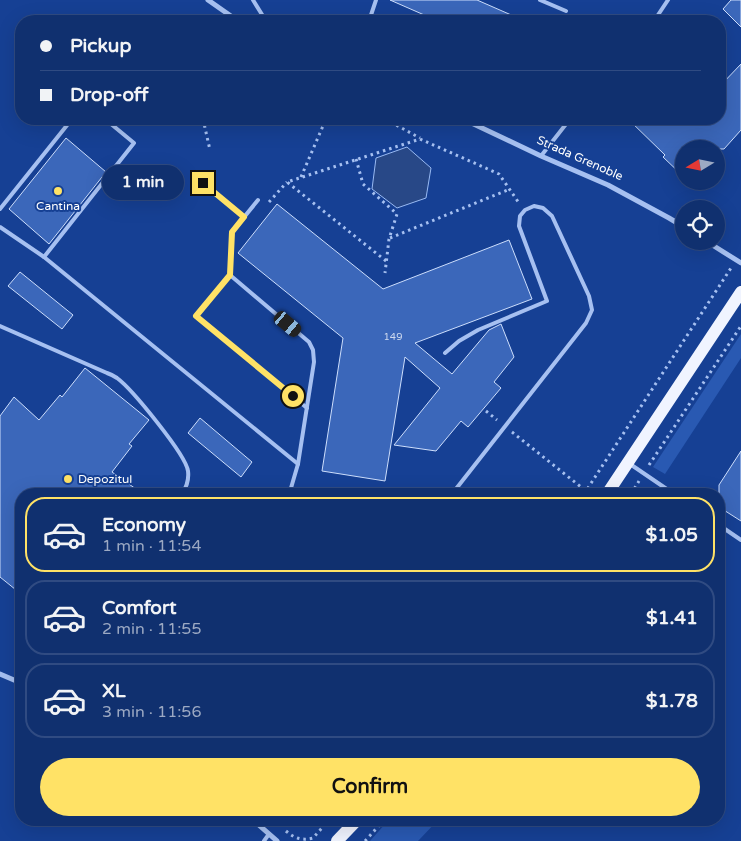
<!DOCTYPE html>
<html lang="en">
<head>
<meta charset="utf-8">
<style>
	body { margin:0; font-family:"Varela Round",sans-serif; background:#193874; color:#f1f3f6; height:100vh; display:flex; flex-direction:column; font-size:19px; white-space:nowrap }
	* { box-sizing:border-box; margin:0 }
	p { font-size:16px; color:#9ca9c3 }
	.icon { flex:none; width:28px; height:28px; fill:none; stroke:currentColor; stroke-width:2; stroke-linecap:round; stroke-linejoin:round }
	.map { position:relative; flex:1; overflow:hidden }
	.sheet { position:absolute; left:15px; top:488px; width:710px; height:338px; display:flex; flex-direction:column; background:#10306f; border-radius:20px; box-shadow:0 5px 20px #0002,0 0 0 1px #304b82 }
	.sheet>* { flex:none }
	.top-card { position:absolute; left:15px; top:15px; width:711px; height:110px; border-radius:20px; box-shadow:0 5px 20px #0002,0 0 0 1px #304b82; display:grid; align-content:center; height:110px; padding:0 25px; background:#10306f }
	.needle { width:32px; rotate:260deg }
	.controls { position:absolute; left:675px; top:140px; display:grid; gap:10px }
	.controls a { display:grid; place-items:center; width:50px; height:50px; border-radius:50%; background:#10306f; box-shadow:0 5px 20px #0002,0 0 0 1px #304b82; font-size:25px }
	.end { position:absolute; width:22px; height:22px; margin:-11px; border:6px solid #ffe266; background:#111; box-shadow:0 0 0 2px #111 }
	.from { border-radius:50% }
	.bubble { position:absolute; height:35px; border-radius:18px; background:#10306f; box-shadow:0 5px 20px #0002,0 0 0 1px #304b82; font-size:16px; font-weight:700; line-height:35px; text-align:center }
	.car { position:absolute; width:15px; height:30px; margin:-15px -8px; border-radius:6px; box-shadow:0 0 4px 1px #0007; background:linear-gradient(#222 24%,#8ab4d8 0 40%,#222 0 76%,#8ab4d8 0 86%,#222 0) }
	.top-card b { display:flex; align-items:center; gap:18px; height:48px; font-size:19px }
	.top-card b+b { border-top:1px solid #304b82 }
	.top-card i { width:12px; height:12px; background:#f1f3f6 }
	ul { padding:9px 0 0; list-style:none }
	li { display:flex; align-items:center; gap:15px; height:75px; margin:0 10px 8px; padding:0 15px; border:2px solid #304b82; border-radius:20px }
	li div { flex:1 }
	li b { display:block; font-size:19px }
	li em { font-style:normal; font-weight:700 }
	li.on { border-color:#ffe266 }
	li>.icon { width:45px; height:45px; stroke-width:1.5 }
	.cta { display:flex; gap:10px; margin-top:auto; padding:10px 25px }
	.cta a { flex:1; height:58px; border-radius:30px; background:#ffe266; color:#111; font-size:20px; font-weight:700; line-height:58px; text-align:center }
	.map>svg:first-child { display:block }
	.green { fill:#2959b2 }
	.water { fill:#284887; stroke:#99baf3 }
	.building { fill:#3b67ba; stroke:#cddefc }
	.lines { fill:none; stroke-linecap:round; stroke-linejoin:round }
	.path { stroke:#a6c0f1; stroke-width:3; stroke-dasharray:2.5 4; stroke-linecap:butt }
	.lane { stroke:#a6c0f1; stroke-width:4 }
	.street { stroke:#a6c0f1; stroke-width:5 }
	.primary { stroke:#f0f4ff; stroke-width:12 }
	.route { stroke:#ffe266; stroke-width:6 }
	.poi-dot { fill:#ffe266; stroke:#164094; stroke-width:2 }
	.labels { text-anchor:middle; dominant-baseline:central; stroke-width:4; stroke-linejoin:round; paint-order:stroke }
	.number-label { font-size:10px; fill:#ced9ee }
	.street-label { font-size:12px; fill:#fff; stroke:#164094 }
	.poi-label { font-size:12px; fill:#fff; stroke:#164094 }
</style>
</head>
<body>
<div class="map">
<svg width="741" height="841" viewBox="0 0 741 841">
	<rect width="100%" height="100%" fill="#164094"/>
	<g class="green">
		<path d="M741,334V358L665,474L653,467Z"/>
		<path d="M393,819H439L418,841H370L386,823L388,825Z"/>
	</g>
	<path class="water" d="M407,147L431,168L426,198L397,208L372,189L376,158Z"/>
	<g class="building">
		<path d="M390,0H477L525,21H438Z"/>
		<path d="M731,0H741V27L723,9Z"/>
		<path d="M741,64V130L724,149H684V177L663,157L665,155L628,119H720V86Z"/>
		<path d="M66,138L106,172L49,244L9,209Z"/>
		<path d="M277,204L383,289L509,240L532,299L415,343L452,374L489,330L501,324L514,357L494,382L501,388L468,427L461,421L436,451L394,445L440,388L405,357L385,481L322,471L343,338L238,253Z"/>
		<path d="M20,272L73,315L62,329L8,286Z"/>
		<path d="M85,368L149,420L129,444L132,446L112,472L143,494H21V594L0,577V416L14,397L39,420L60,395L62,397Z"/>
		<path d="M200,418L252,462L241,477L188,433Z"/>
		<path d="M741,451V521L719,507V485Z"/>
	</g>
	<g class="lines">
		<g class="path">
			<path d="M203,119L210,150"/>
			<path d="M385,119L420,138"/>
			<path d="M356,159L363,184L397,214L389,239L385,273"/>
			<path d="M301,177L326,119"/>
			<path d="M269,202L287,182"/>
			<path d="M390,238L510,189"/>
			<path d="M386,261L287,182L420,139L499,174L519,203"/>
			<path d="M486,411L497,420"/>
			<path d="M512,432L586,491"/>
			<path d="M649,465L741,326"/>
			<path d="M584,494L731,268"/>
			<path d="M631,494L639,481"/>
			<path d="M286,831C294,838 302,841 313,838L330,819"/>
			<path d="M365,841L385,819"/>
		</g>
		<g class="lane">
			<path d="M253,0L266,21"/>
			<path d="M540,0L566,11"/>
			<path d="M369,21L376,0"/>
			<path d="M654,21L668,0"/>
			<path d="M541,156L570,119"/>
			<path d="M203,183L244,217"/>
			<path d="M258,200L232,232L230,275L309,342L313,350L314,362L298,464L291,488L286,494"/>
			<path d="M0,209L72,119"/>
			<path d="M0,227L44,257L298,464"/>
			<path d="M44,257L134,143L105,119"/>
			<path d="M230,275L196,316L307,408"/>
			<path d="M0,326L107,373C110,374 114,376 117,378C132,389 186,455 188,471C189,479 186,488 182,494"/>
			<path d="M445,353L459,341L478,330L547,301L519,226L520,216L525,210L534,206L543,208L552,216L589,296L592,310L586,323L452,494"/>
			<path d="M630,464L674,494"/>
			<path d="M719,525L741,540"/>
			<path d="M264,841L269,834"/>
		</g>
		<g class="street">
			<path d="M208,0L238,21"/>
			<path d="M463,119L541,156L608,185L669,218L684,227"/>
			<path d="M706,241L741,263"/>
			<path d="M0,674L21,683"/>
			<path d="M252,819L277,841"/>
		</g>
		<g class="primary">
			<path d="M607,494L741,292"/>
			<path d="M337,841L358,819"/>
		</g>
	</g>
	<g class="lines">
		<path class="route" d="M203,183L244,217L232,232L230,275L196,316L293,396"/>
	</g>
	<g class="poi-dot">
		<circle cx="58" cy="191" r="5"/>
		<circle cx="68" cy="479" r="5"/>
	</g>
	<g class="labels">
		<g class="number-label">
			<text x="393" y="337">149</text>
		</g>
		<g class="street-label">
			<text transform="translate(580 158) rotate(24)">Strada Grenoble</text>
		</g>
		<g class="poi-label">
			<text x="58" y="206">Cantina</text>
			<text x="78" y="479" text-anchor="start">Depozitul</text>
		</g>
	</g>
</svg>
<div class="controls">
<a><svg class="needle" viewBox="-14 -14 28 28"><path d="M0-13l5 13h-10z" fill="#e53935"/><path d="M0 13l5-13h-10z" fill="#9ca9c3"/></svg></a>
<a><svg class="icon" aria-label="locate" viewBox="0 0 24 24"><circle cx="12" cy="12" r="6"/><path d="M12 2v4M12 18v4M2 12h4M18 12h4"/></svg></a>
</div>
<i class="end from" style="left:293px;top:396px"></i>
<i class="end" style="left:203px;top:183px"></i>
<div class="bubble" style="left:102px;top:165px;width:82px">1 min</div>
<i class="car" style="left:288px;top:324px;rotate:130deg"></i>
<div class="top-card">
<b><i class="from"></i>Pickup</b>
<b><i></i>Drop-off</b>
</div>
<section class="sheet">
<ul>
<li class="on"><svg class="icon" aria-label="car" viewBox="0 0 24 24"><path d="M5 17H2v-5l4-1 3-4h7l3 4 3 1v5h-3M9 17h6M6 11h13"/><circle cx="7" cy="17" r="2"/><circle cx="17" cy="17" r="2"/></svg><div><b>Economy</b><p>1 min · 11:54</p></div><em>$1.05</em></li>
<li><svg class="icon" aria-label="car" viewBox="0 0 24 24"><path d="M5 17H2v-5l4-1 3-4h7l3 4 3 1v5h-3M9 17h6M6 11h13"/><circle cx="7" cy="17" r="2"/><circle cx="17" cy="17" r="2"/></svg><div><b>Comfort</b><p>2 min · 11:55</p></div><em>$1.41</em></li>
<li><svg class="icon" aria-label="car" viewBox="0 0 24 24"><path d="M5 17H2v-5l4-1 3-4h7l3 4 3 1v5h-3M9 17h6M6 11h13"/><circle cx="7" cy="17" r="2"/><circle cx="17" cy="17" r="2"/></svg><div><b>XL</b><p>3 min · 11:56</p></div><em>$1.78</em></li>
</ul>
<div class="cta"><a>Confirm</a></div>
</section>
</div>
</body>
</html>
